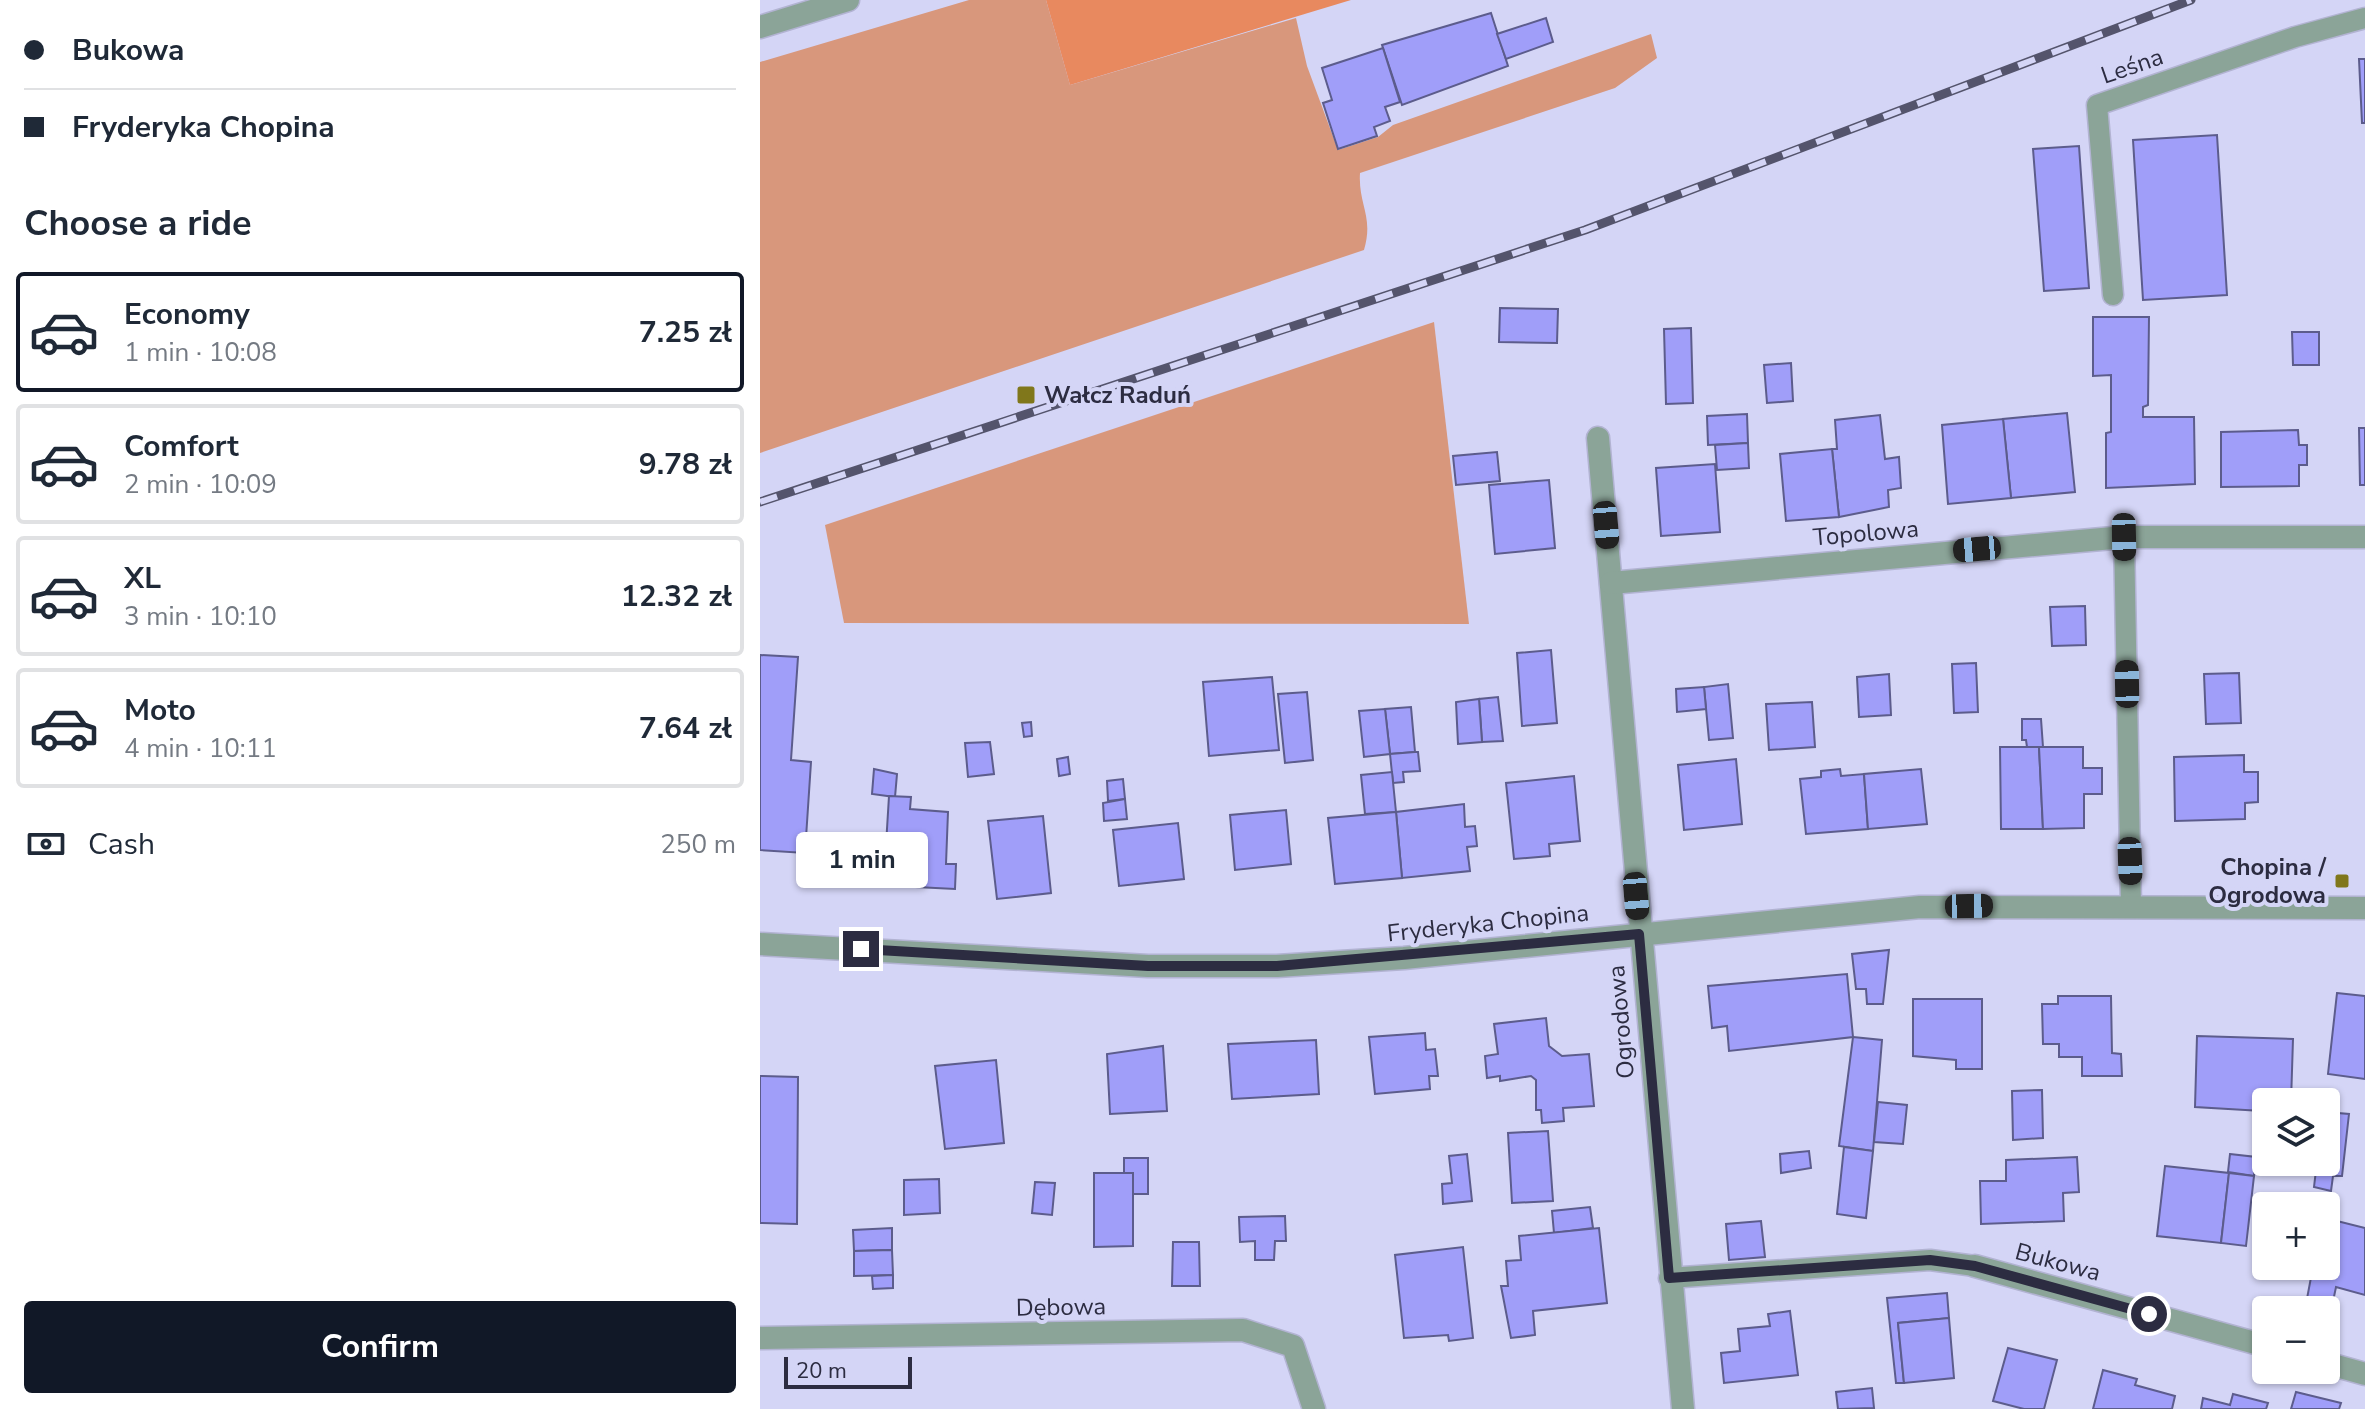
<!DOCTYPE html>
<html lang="en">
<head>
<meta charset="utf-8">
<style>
	body { margin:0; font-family:"Nunito Sans",sans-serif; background:#f2f2f3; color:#1f2937; height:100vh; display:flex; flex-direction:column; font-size:30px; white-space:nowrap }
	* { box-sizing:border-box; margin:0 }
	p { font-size:26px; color:#747a83 }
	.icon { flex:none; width:44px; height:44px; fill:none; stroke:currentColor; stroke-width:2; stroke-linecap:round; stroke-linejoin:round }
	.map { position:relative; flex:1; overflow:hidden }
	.panel { display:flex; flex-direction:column; background:#fff; width:760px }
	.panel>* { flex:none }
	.guide { display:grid; align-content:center; height:176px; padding:0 24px; background:#fff }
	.fabs { position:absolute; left:1492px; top:1088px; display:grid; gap:16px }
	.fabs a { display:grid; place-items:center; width:88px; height:88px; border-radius:8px; background:#fff; box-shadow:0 2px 6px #0004; font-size:40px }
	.scale { position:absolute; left:24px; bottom:20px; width:128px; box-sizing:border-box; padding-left:8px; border:4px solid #2c2c41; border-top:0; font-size:22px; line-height:28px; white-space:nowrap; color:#2c2c41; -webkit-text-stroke:6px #d4d5f6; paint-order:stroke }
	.end { position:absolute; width:36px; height:36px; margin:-18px; border:10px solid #2c2c41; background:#fff; box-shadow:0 0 0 4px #fff }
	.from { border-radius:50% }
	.bubble { position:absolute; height:56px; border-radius:8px; background:#fff; box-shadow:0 2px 6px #0004; font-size:26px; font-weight:700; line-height:56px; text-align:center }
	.car { position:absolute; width:24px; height:48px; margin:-24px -12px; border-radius:10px; box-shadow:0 0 6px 2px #0007; background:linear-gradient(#222 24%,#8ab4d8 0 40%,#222 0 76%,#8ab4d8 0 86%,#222 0) }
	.guide b { display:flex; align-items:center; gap:28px; height:76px; font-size:30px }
	.guide b+b { border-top:2px solid #e0e1e3 }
	.guide i { width:20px; height:20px; background:#1f2937 }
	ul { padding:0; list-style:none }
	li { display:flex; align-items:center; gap:24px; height:120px; margin:0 16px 12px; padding:0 8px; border:4px solid #e0e1e3; border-radius:8px }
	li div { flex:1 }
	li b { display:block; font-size:30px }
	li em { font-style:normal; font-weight:700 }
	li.on { border-color:#111827 }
	li>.icon { width:72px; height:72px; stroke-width:1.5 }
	h2 { padding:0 24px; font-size:36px; line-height:96px }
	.pay { display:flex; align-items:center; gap:20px; height:88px; padding:0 24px; font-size:30px }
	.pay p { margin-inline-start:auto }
	.primary-button { display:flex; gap:16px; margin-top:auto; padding:16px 24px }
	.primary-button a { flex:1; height:92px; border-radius:8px; background:#111827; color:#fff; font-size:32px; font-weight:700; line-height:92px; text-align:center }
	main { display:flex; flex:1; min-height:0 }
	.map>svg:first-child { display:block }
	.green { fill:#d8977c }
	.forest { fill:#e8895f }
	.building { fill:#a09ef9; stroke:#5c5c8c; stroke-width:2 }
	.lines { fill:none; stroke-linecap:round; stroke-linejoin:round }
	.service-casing { stroke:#b2b3d2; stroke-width:23 }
	.minor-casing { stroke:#b2b3d2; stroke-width:25 }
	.service { stroke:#8ba498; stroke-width:20 }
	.minor { stroke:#8ba498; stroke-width:22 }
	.rail-casing { stroke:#54546c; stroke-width:9 }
	.rail { stroke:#d4d5f6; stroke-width:6; stroke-dasharray:18; stroke-linecap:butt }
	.route { stroke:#2c2c41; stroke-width:10 }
	.poi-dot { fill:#80771b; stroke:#d4d5f6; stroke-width:3 }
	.labels { text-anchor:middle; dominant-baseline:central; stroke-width:8; stroke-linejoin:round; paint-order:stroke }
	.street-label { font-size:24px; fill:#2c2c41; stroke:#d4d5f6 }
	.poi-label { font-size:24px; font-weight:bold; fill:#2c2c41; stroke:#d4d5f6; text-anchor:start }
</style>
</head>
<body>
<main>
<section class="panel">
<div class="guide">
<b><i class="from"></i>Bukowa</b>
<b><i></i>Fryderyka Chopina</b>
</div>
<h2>Choose a ride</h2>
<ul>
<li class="on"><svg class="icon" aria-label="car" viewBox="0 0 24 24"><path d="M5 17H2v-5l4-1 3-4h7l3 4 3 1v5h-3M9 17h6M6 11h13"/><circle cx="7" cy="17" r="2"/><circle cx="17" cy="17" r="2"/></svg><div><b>Economy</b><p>1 min · 10:08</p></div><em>7.25 zł</em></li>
<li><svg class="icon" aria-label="car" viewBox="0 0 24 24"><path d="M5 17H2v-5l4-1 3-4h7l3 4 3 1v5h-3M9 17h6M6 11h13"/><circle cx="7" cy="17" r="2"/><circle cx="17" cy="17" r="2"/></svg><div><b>Comfort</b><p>2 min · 10:09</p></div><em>9.78 zł</em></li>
<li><svg class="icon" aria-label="car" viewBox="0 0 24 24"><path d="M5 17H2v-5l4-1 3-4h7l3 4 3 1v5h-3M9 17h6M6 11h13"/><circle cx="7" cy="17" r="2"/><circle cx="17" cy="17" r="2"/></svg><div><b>XL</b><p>3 min · 10:10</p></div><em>12.32 zł</em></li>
<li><svg class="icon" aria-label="car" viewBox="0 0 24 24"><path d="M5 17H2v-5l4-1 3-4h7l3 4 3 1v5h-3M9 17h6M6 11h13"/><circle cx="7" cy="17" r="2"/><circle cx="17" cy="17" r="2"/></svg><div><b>Moto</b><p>4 min · 10:11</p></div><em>7.64 zł</em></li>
</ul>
<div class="pay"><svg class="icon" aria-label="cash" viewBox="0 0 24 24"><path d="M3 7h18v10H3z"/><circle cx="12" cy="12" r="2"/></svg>Cash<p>250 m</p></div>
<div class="primary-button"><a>Confirm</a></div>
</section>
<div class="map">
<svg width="1605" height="1409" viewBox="0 0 1605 1409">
	<rect width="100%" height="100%" fill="#d4d5f6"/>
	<g class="green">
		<path d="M209,0H286L310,85L536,18L547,66L578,150L618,137L633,125L891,34L897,58L855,88L600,173C598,205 614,216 604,250L0,453V62Z"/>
		<path d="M674,322L709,624L84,623L65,525Z"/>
	</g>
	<path class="forest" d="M286,0H591L310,85Z"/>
	<g class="building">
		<path d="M731,13L748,66L642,105L622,45Z"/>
		<path d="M786,18L793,42L746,59L737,34Z"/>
		<path d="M623,48L640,102L625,107L630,121L614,127L617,136L578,149L563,103L572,100L562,68Z"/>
		<path d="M1599,59H1605V123H1602Z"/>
		<path d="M1457,135L1467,295L1383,300L1373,140Z"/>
		<path d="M1319,146L1329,288L1284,291L1273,149Z"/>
		<path d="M740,308L798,309L797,343L739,342Z"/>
		<path d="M1333,317H1389L1388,405L1383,407V417H1434L1435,484L1346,488V433L1351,432V375L1333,376Z"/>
		<path d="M931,328L933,403L906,404L904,329Z"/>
		<path d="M1532,332H1559V365H1533Z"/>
		<path d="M1031,363L1033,401L1007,403L1004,365Z"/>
		<path d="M1307,413L1315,492L1251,498L1243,419Z"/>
		<path d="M987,414L988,443L948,445L947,416Z"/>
		<path d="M1120,415L1125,459L1139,457L1141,488L1128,490L1129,507L1079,517L1072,449H1077L1075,420Z"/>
		<path d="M1243,419L1251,498L1188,504L1182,425Z"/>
		<path d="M1599,428H1605V485H1600Z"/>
		<path d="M1538,430L1539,445H1547V465H1539V486L1461,487V432Z"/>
		<path d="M988,443L989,468L957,470L955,445Z"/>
		<path d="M1072,449L1079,517L1026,521L1020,454Z"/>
		<path d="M737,452L740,481L696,485L693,456Z"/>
		<path d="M955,464L960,532L901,536L896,468Z"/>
		<path d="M789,480L795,548L735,554L729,485Z"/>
		<path d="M1325,606L1326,645L1292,646L1290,607Z"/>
		<path d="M791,650L797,723L762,726L757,653Z"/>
		<path d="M0,655L38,657L31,760L51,762L45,853L0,850Z"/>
		<path d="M1216,663L1218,712L1194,713L1192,664Z"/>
		<path d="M1479,673L1481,723L1446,724L1444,674Z"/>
		<path d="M1129,674L1131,715L1099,717L1097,677Z"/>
		<path d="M512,677L519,750L449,756L443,682Z"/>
		<path d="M968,684L973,738L949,740L944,687Z"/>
		<path d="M944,687L946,709L917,712L916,689Z"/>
		<path d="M547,692L553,760L525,763L518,694Z"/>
		<path d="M738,697L743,741L722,742L719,699Z"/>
		<path d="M719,699L722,742L698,744L696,702Z"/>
		<path d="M1052,702L1055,747L1009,750L1006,704Z"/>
		<path d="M651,707L655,752L630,754L625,709Z"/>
		<path d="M625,709L630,754L604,757L599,711Z"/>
		<path d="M1262,719H1281L1283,747H1267L1266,740H1262Z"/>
		<path d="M271,722L272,736L264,737L262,723Z"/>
		<path d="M230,742L234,774L208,777L205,743Z"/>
		<path d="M1240,747H1279L1283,829H1241Z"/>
		<path d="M1279,747H1323V768H1342V794H1324V828L1283,829Z"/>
		<path d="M655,752H658L660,771L643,772L644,782L633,783L630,754Z"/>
		<path d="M1484,755V772H1498V802L1485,803V819L1415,821L1414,757Z"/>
		<path d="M308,757L310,774L299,776L297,759Z"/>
		<path d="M976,759L982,824L924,830L918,765Z"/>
		<path d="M114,769L137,774L135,797L112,794Z"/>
		<path d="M1080,769L1081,776L1104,774L1108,829L1046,834L1040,779L1061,777V771Z"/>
		<path d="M1161,769L1167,824L1108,829L1104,774Z"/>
		<path d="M632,772L636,812L605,814L601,775Z"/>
		<path d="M814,776L820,841L789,844L790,856L754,859L746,783Z"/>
		<path d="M363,779L365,799L348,801L347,781Z"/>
		<path d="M129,796L151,797L150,809L188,812L186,864H196L195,889L156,887V880L124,878Z"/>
		<path d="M365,799L367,819L344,821L343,803Z"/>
		<path d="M704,804L705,827L715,826L717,846L707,847L710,871L642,878L636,812Z"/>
		<path d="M526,810L531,864L475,870L470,815Z"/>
		<path d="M636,812L642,878L575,884L568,818Z"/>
		<path d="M283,816L291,893L237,899L228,821Z"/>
		<path d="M418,823L424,879L359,886L353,830Z"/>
		<path d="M1129,950L1123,1004H1107L1106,989H1096L1092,954Z"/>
		<path d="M1087,974L1093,1037L969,1051L967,1026L952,1028L948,986Z"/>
		<path d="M1577,993L1605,996V1079L1568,1074Z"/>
		<path d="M1298,996H1351L1352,1053L1361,1054L1362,1076H1322V1057H1299V1044H1283L1282,1004H1298Z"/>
		<path d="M1153,999H1222V1069H1196V1060L1153,1056Z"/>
		<path d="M786,1018L789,1046L802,1056L829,1054L834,1106L803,1108L804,1121L782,1123L781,1110H776V1080L771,1076L740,1081V1076L727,1078L725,1056L738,1054L734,1024Z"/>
		<path d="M665,1033L666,1050L675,1049L678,1076H669L670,1089L615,1094L609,1037Z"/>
		<path d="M1437,1036L1533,1039L1531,1102H1506V1109L1502,1111L1435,1107Z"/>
		<path d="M1093,1037L1122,1040L1113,1151L1079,1146Z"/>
		<path d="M556,1040L559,1094L472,1099L468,1044Z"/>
		<path d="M403,1046L407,1111L350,1114L347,1054Z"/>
		<path d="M236,1060L244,1143L185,1149L175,1066Z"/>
		<path d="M0,1076L38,1077L37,1224L0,1223Z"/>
		<path d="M1282,1090L1283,1138L1253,1140L1252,1091Z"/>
		<path d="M1118,1102L1147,1105L1143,1144L1114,1142Z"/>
		<path d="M1566,1112L1589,1114L1582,1176H1573L1571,1191L1554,1187L1557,1162H1566Z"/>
		<path d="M788,1131L793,1201L752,1203L748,1133Z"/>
		<path d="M1084,1147L1113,1151L1106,1218L1077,1214Z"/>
		<path d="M1049,1151L1051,1168L1021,1173L1020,1154Z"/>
		<path d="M707,1154L712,1201L683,1204L682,1184L692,1183L689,1156Z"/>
		<path d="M1470,1154L1496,1157L1494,1176L1468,1172Z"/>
		<path d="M1317,1157L1319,1192L1303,1193L1304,1221L1221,1224L1220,1181H1246V1160Z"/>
		<path d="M364,1158H388V1194H373V1173H364Z"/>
		<path d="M1405,1166L1469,1173L1461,1243L1397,1236Z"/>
		<path d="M334,1173H373V1246L334,1247Z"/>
		<path d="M1469,1173L1494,1176L1486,1246L1461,1243Z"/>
		<path d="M179,1179L180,1213L144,1215V1180Z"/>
		<path d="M275,1182L295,1183L292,1215L272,1213Z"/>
		<path d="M830,1207L833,1228L794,1233L792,1211Z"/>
		<path d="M525,1216L526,1241H515L514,1260H495V1241L480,1242L479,1217Z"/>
		<path d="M1573,1220L1605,1228V1295L1576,1287L1570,1316L1566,1310L1545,1309L1553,1267L1566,1266Z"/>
		<path d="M1001,1221L1005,1257L969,1260L966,1224Z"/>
		<path d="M132,1228V1250L94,1251L93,1230Z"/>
		<path d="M839,1228L847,1303L773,1311L775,1335L751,1338L741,1286H748L746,1261L761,1260L759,1236Z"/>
		<path d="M413,1242H439L440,1286H412Z"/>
		<path d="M703,1247L713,1338L689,1341L688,1335L644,1338L635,1255Z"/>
		<path d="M132,1250L133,1275L94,1276V1251Z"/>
		<path d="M133,1275V1288L113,1289L112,1276Z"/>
		<path d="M1187,1293L1189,1318L1138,1323L1144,1383H1136L1127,1298Z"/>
		<path d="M1030,1311L1038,1375L964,1383L961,1353L980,1351L978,1329L1010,1326L1008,1314Z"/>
		<path d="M1189,1318L1194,1378L1144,1383L1138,1323Z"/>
		<path d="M1248,1348L1297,1360L1284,1409H1264L1233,1401Z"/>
		<path d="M1343,1370L1377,1379L1375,1385L1415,1396L1412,1409H1333Z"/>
		<path d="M1112,1388L1114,1408L1078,1409L1076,1392Z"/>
		<path d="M1536,1392L1581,1403L1579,1409H1531Z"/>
		<path d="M1473,1394L1508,1403L1506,1409H1441L1443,1398L1470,1405Z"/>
	</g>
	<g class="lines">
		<defs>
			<g id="service">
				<path d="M1353,295L1337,105L1535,37L1605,18"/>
				<path d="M1364,537L1371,906"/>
				<path d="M909,1278L1170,1260L1215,1266"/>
			</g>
			<g id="minor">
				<path d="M0,27L88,0"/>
				<path d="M838,438L923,1409"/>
				<path d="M851,583L1364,537H1605"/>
				<path d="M0,944L388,966H517L644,958L1160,907L1605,908"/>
				<path d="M1215,1266L1506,1346"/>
				<path d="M0,1338L483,1330L533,1346L554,1409"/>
				<path d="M1566,1363L1605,1374"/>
			</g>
		</defs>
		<use href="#service" class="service-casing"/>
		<use href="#minor" class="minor-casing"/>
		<use href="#service" class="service"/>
		<use href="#minor" class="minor"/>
		<defs>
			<path id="rail" d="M0,502L825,230L1431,0"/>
		</defs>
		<use href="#rail" class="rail-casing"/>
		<use href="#rail" class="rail"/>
	</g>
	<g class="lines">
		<path class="route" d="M101,949L388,966H517L879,934L909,1278L1170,1260L1215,1266L1389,1314"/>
	</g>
	<g class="poi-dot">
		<rect x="256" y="385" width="20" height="20" rx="4"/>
		<rect x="1574" y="873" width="16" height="16" rx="4"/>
	</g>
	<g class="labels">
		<g class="street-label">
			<text transform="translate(1372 66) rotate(-19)">Leśna</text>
			<text transform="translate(1106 533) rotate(-5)">Topolowa</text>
			<text transform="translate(728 923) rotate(-6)">Fryderyka Chopina</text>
			<text transform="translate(861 1022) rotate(-95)">Ogrodowa</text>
			<text transform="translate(1298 1262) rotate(15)">Bukowa</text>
			<text transform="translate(301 1307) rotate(-1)">Dębowa</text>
		</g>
		<g class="poi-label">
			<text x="284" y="395">Wałcz Raduń</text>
			<text x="1566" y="867" text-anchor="end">Chopina /<tspan x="1566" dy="28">Ogrodowa</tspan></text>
		</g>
	</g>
</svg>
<div class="fabs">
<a><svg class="icon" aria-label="layers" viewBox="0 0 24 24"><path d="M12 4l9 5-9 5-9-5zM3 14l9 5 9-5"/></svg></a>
<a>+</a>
<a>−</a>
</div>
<div class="scale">20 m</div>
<i class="end from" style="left:1389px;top:1314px"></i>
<i class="end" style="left:101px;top:949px"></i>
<div class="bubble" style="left:36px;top:832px;width:132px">1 min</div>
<i class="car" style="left:846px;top:525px;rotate:175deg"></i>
<i class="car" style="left:1364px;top:537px;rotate:179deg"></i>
<i class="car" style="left:1217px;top:549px;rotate:265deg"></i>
<i class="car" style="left:1367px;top:684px;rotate:359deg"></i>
<i class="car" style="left:1370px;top:861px;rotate:178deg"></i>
<i class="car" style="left:876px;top:896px;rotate:175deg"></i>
<i class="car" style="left:1209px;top:906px;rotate:89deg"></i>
</div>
</main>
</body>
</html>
